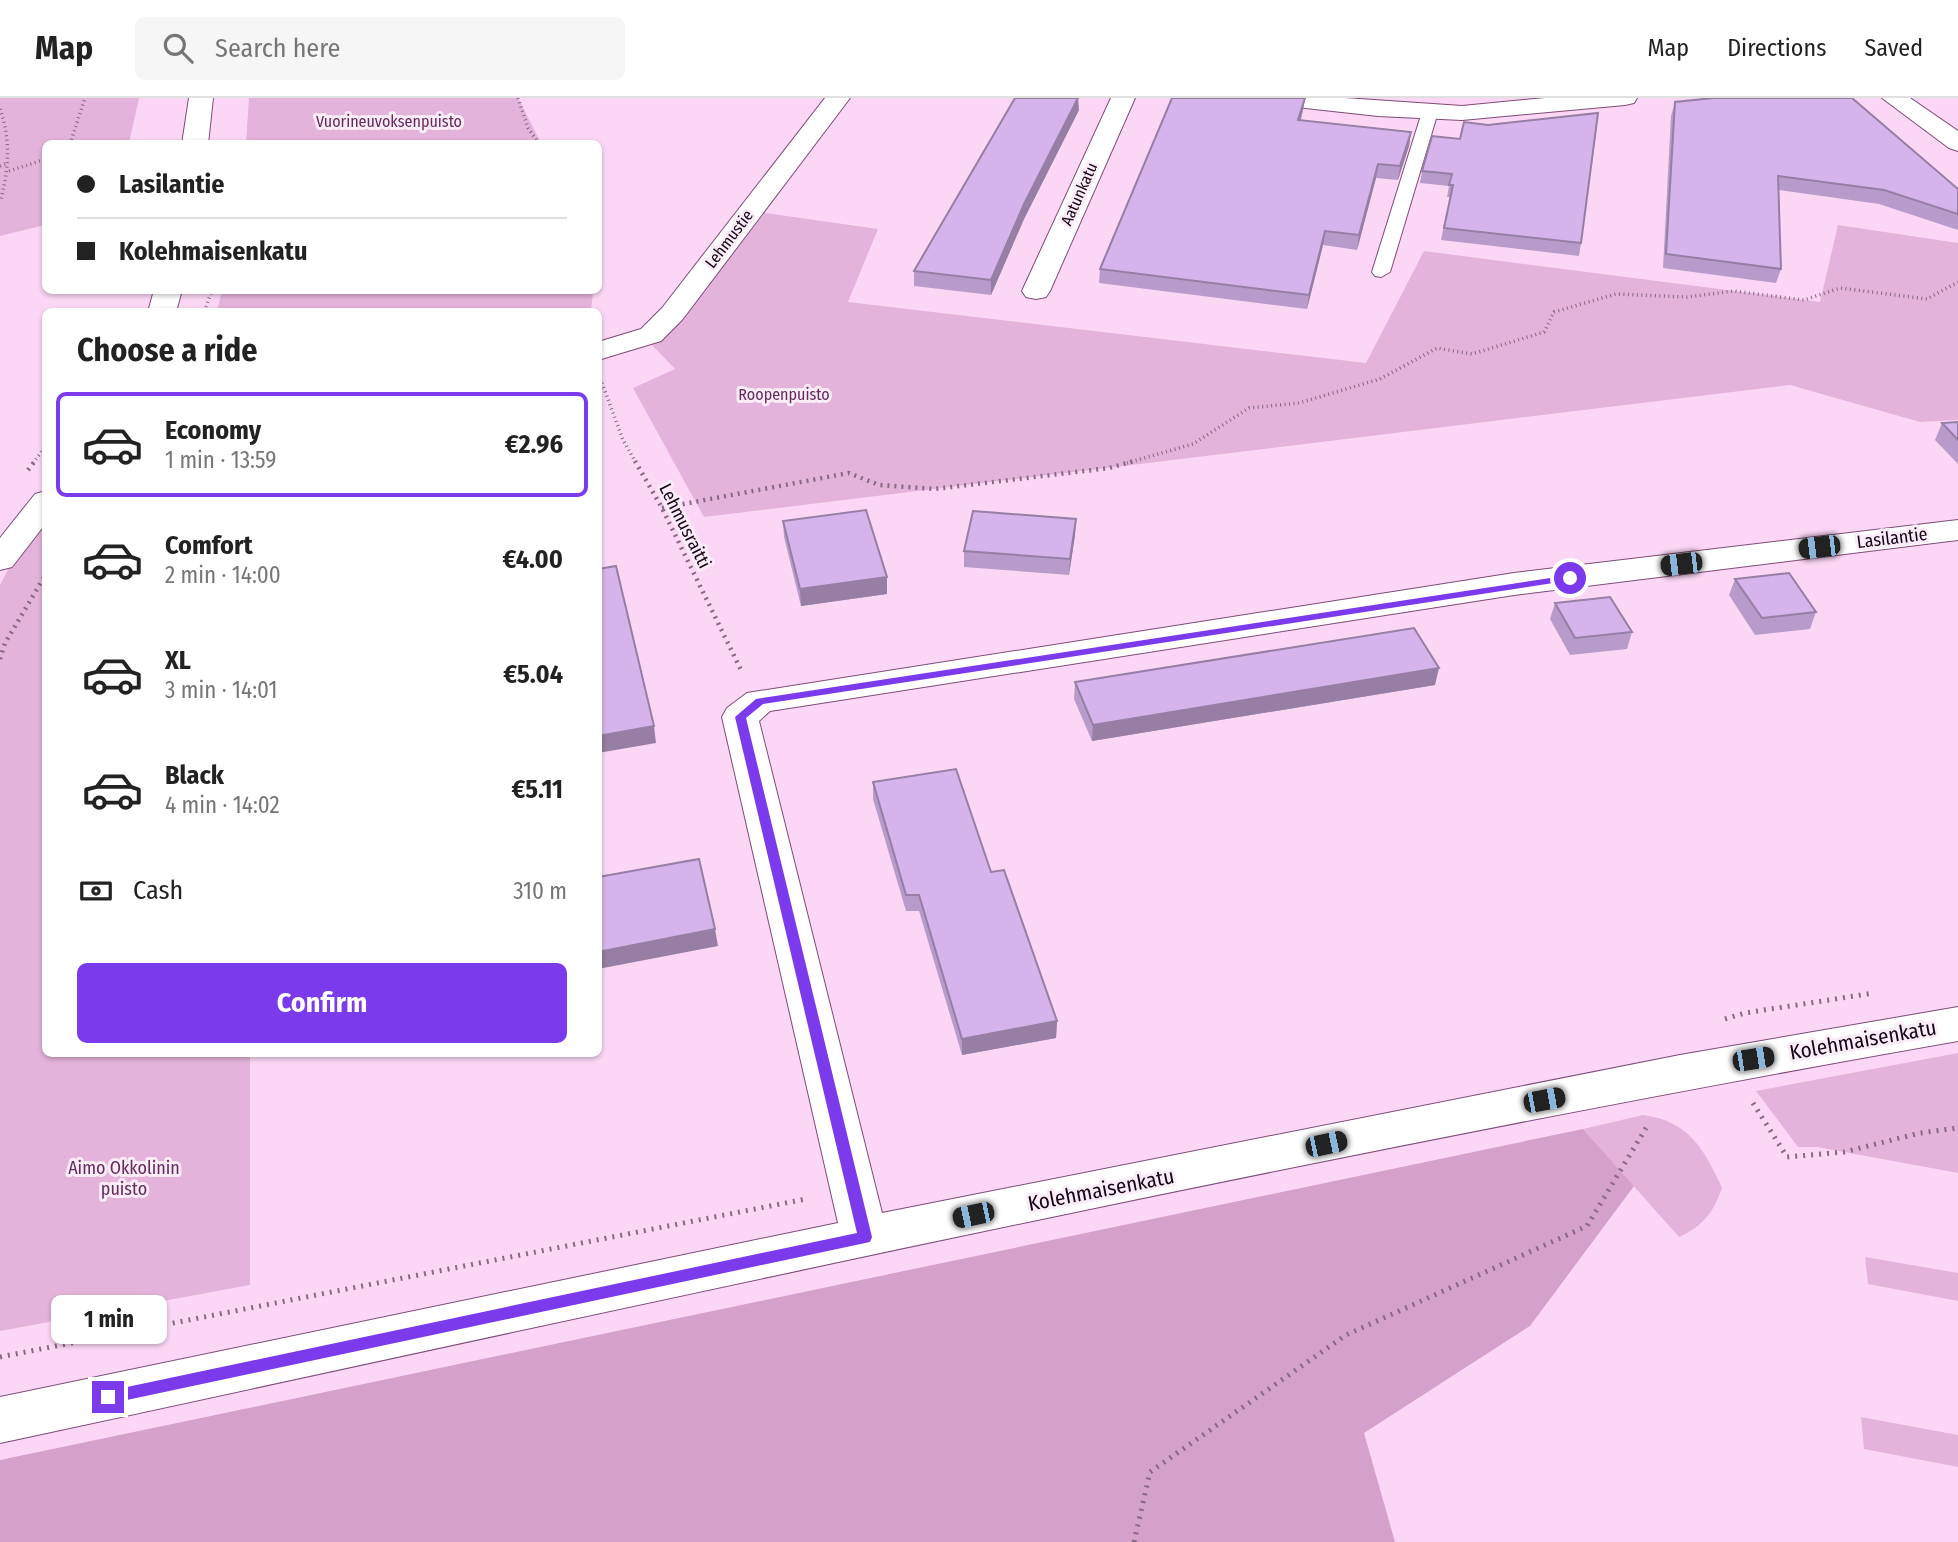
<!DOCTYPE html>
<html lang="en">
<head>
<meta charset="utf-8">
<style>
	body { margin:0; font-family:"Fira Sans Condensed",sans-serif; background:#f6f6f6; color:#222; height:100vh; display:flex; flex-direction:column; font-size:26px; white-space:nowrap }
	* { box-sizing:border-box; margin:0 }
	p { font-size:23px; color:#767676 }
	.icon { flex:none; width:38px; height:38px; fill:none; stroke:currentColor; stroke-width:2; stroke-linecap:round; stroke-linejoin:round }
	.map { position:relative; flex:1; overflow:hidden }
	.sheet { position:absolute; left:42px; top:210px; width:560px; height:749px; display:flex; flex-direction:column; background:#fff; border-radius:10px; box-shadow:0 2px 5px #0004 }
	.sheet>* { flex:none }
	.hud { position:absolute; left:42px; top:42px; width:560px; height:154px; border-radius:10px; box-shadow:0 2px 5px #0004; display:grid; align-content:center; height:154px; padding:0 35px; background:#fff }
	.end { position:absolute; width:32px; height:32px; margin:-16px; border:9px solid #7c3aed; background:#fff; box-shadow:0 0 0 4px #fff }
	.from { border-radius:50% }
	.bubble { position:absolute; height:49px; border-radius:10px; background:#fff; box-shadow:0 2px 5px #0004; font-size:23px; font-weight:700; line-height:49px; text-align:center }
	.car { position:absolute; width:21px; height:42px; margin:-21px -10px; border-radius:9px; box-shadow:0 0 5px 2px #0007; background:linear-gradient(#222 24%,#8ab4d8 0 40%,#222 0 76%,#8ab4d8 0 86%,#222 0) }
	.hud b { display:flex; align-items:center; gap:24px; height:66px; font-size:26px }
	.hud b+b { border-top:2px solid #e0e0e0 }
	.hud i { width:18px; height:18px; background:#222 }
	ul { padding:0; list-style:none }
	li { display:flex; align-items:center; gap:21px; height:105px; margin:0 14px 10px; padding:0 21px; border:4px solid transparent; border-radius:10px }
	li div { flex:1 }
	li b { display:block; font-size:26px }
	li em { font-style:normal; font-weight:700 }
	li.on { border-color:#7c3aed }
	li>.icon { width:63px; height:63px; stroke-width:1.5 }
	h2 { padding:0 35px; font-size:32px; line-height:84px }
	.pay { display:flex; align-items:center; gap:18px; height:77px; padding:0 35px; font-size:26px }
	.pay p { margin-inline-start:auto }
	.button { display:flex; gap:14px; margin-top:auto; padding:14px 35px }
	.button a { flex:1; height:80px; border-radius:10px; background:#7c3aed; color:#fff; font-size:28px; font-weight:700; line-height:80px; text-align:center }
	header { display:flex; align-items:center; gap:42px; box-sizing:border-box; height:98px; padding:0 35px; background:#fff; border-bottom:2px solid #e0e0e0 }
	header strong { font-size:33px }
	nav { display:flex; gap:38px; margin-inline-start:auto; font-size:24px }
	.search { width:490px; height:63px; background:#f6f6f6; display:flex; align-items:center; gap:18px; box-sizing:border-box; padding:0 24px; border-radius:10px; color:#767676; font-size:26px }
	.map>svg:first-child { display:block }
	.green { fill:#e4b3db }
	.forest { fill:#d4a0cc }
	.lines { fill:none; stroke-linecap:round; stroke-linejoin:round }
	.lane-casing { stroke:#7f4b77; stroke-width:2 }
	.street-casing { stroke:#7f4b77; stroke-width:2 }
	.path-far2 { stroke:#866a82; stroke-width:3.5; stroke-dasharray:1 3.5; stroke-linecap:butt }
	.path-far1 { stroke:#866a82; stroke-width:4.5; stroke-dasharray:2 5; stroke-linecap:butt }
	.path { stroke:#866a82; stroke-width:5; stroke-dasharray:2 6; stroke-linecap:butt }
	.lane { fill:#fff; fill-rule:evenodd }
	.street { fill:#fff; fill-rule:evenodd }
	.wall { fill:#b89bca }
	.shaded-wall { fill:#967ea4 }
	.building { fill:#d6b4eb; stroke:#967ea4; stroke-width:2 }
	.route { fill:#7c3aed }
	.labels { text-anchor:middle; dominant-baseline:central; stroke-width:6; stroke-linejoin:round; paint-order:stroke }
	.far-park-label { font-size:16px; fill:#66285f; stroke:#faedf7 }
	.far-street-label { font-size:16px; fill:#170415; stroke:#faedf7 }
	.street-label { font-size:18px; fill:#170415; stroke:#faedf7 }
	.park-label { font-size:18px; fill:#66285f; stroke:#faedf7 }
	.near-street-label { font-size:21px; fill:#170415; stroke:#faedf7 }
</style>
</head>
<body>
<header>
<strong>Map</strong>
<div class="search"><svg class="icon" aria-label="search" viewBox="0 0 24 24"><circle cx="10" cy="10" r="6"/><path d="M15 15l6 6"/></svg>Search here</div>
<nav><a>Map</a><a>Directions</a><a>Saved</a></nav>
</header>
<div class="map">
<svg width="1958" height="1444" viewBox="0 0 1958 1444">
	<rect width="100%" height="100%" fill="#fcd7f5"/>
	<g class="green">
		<path d="M0,0H139L129,45L46,46L45,127L0,138Z"/>
		<path d="M249,0H518L541,45H246Z"/>
		<path d="M759,114L878,131L848,204L1366,265L1424,153L1820,204L1838,127L1958,145V322L1920,324L1790,287L704,419L633,290L675,271L652,247Z"/>
		<path d="M222,193V192L593,193L591,213H217Z"/>
		<path d="M45,420L46,956H250V1187L0,1233V487L11,466Z"/>
		<path d="M1958,955V1075L1817,1049H1798L1756,993Z"/>
		<path d="M1643,1017C1689,1023 1704,1051 1722,1090C1713,1115 1703,1128 1679,1139L1583,1031Z"/>
		<path d="M1865,1159L1958,1175V1203L1868,1186Z"/>
		<path d="M1861,1319L1958,1337V1369L1864,1351Z"/>
	</g>
	<path class="forest" d="M1583,1031L1634,1088L1530,1228L1364,1335L1395,1444H0V1362Z"/>
	<g class="lines">
		<defs>
			<path id="lane" d="M1430,9L1438,14L1390,174L1381,179L1375,178L1372,174L1422,14Z"/>
			<g id="street">
				<path d="M189,0H213L208,46H182Z"/>
				<path d="M825,0H850L682,222L661,243L598,262V244L641,231L662,210Z"/>
				<path d="M1111,0H1135L1050,193L1046,199L1036,201L1026,199L1022,193Z"/>
				<path d="M1266,0H1345L1462,8L1545,0H1637L1634,5L1625,7L1462,22L1378,18L1278,7L1269,5Z"/>
				<path d="M1882,0H1910L1958,33V53L1949,50Z"/>
				<path d="M154,192H182L176,214H148Z"/>
				<path d="M46,393V425L12,469L0,472V440L35,396Z"/>
				<path d="M1958,422V442L1514,497L770,613L759,623L882,1115L1680,957L1958,909V943C1302,1058 651,1205 0,1345V1299L838,1125L722,619L727,610L747,595L1514,475Z"/>
			</g>
		</defs>
		<use href="#lane" class="lane-casing"/>
		<use href="#street" class="street-casing"/>
		<g class="path-far2">
			<path d="M518,0L528,30L539,46"/>
			<path d="M0,11C11,42 9,72 0,104"/>
			<path d="M70,46L85,0"/>
			<path d="M0,68L8,65"/>
			<path d="M9,73L46,61"/>
			<path d="M206,209L212,192"/>
			<path d="M602,285L623,342L636,365"/>
			<path d="M33,365L46,348"/>
			<path d="M1127,365L1193,346L1249,310L1299,305L1380,281L1437,250L1472,256L1544,234L1554,214L1616,196L1687,199L1734,193L1804,202L1840,190L1927,201L1958,184"/>
		</g>
		<g class="path-far1">
			<path d="M635,363L662,410L741,572"/>
			<path d="M28,372L35,363"/>
			<path d="M662,410L849,375L879,387L935,391L1109,370L1134,363"/>
			<path d="M0,561L5,545L46,476"/>
		</g>
		<g class="path">
			<path d="M1725,921L1745,915L1874,895"/>
			<path d="M1753,1005L1787,1059L1844,1054L1920,1035L1958,1030"/>
			<path d="M0,1259L806,1101"/>
			<path d="M1134,1444L1150,1374L1346,1237L1587,1128L1649,1025"/>
		</g>
		<use href="#lane" class="lane"/>
		<use href="#street" class="street"/>
	</g>
	<g class="wall">
		<path d="M1305,0L1303,12L1301,22L1411,34L1409,48L1398,82L1376,80L1357,152L1323,147L1307,211L1099,185L1100,171Z"/>
		<path d="M1675,4L1958,91V132L1879,106L1779,92L1781,171L1776,185L1663,170L1671,18Z"/>
		<path d="M1079,12L1024,121L991,197L914,188V173Z"/>
		<path d="M1488,27L1581,145L1579,158L1441,142L1450,99H1447L1449,88L1420,85L1422,73L1460,41Z"/>
		<path d="M1958,324V366L1935,342L1942,325Z"/>
		<path d="M1076,421L1075,437L1069,477L964,469V453Z"/>
		<path d="M783,423L887,496L801,508L784,439Z"/>
		<path d="M1735,481L1816,514L1810,531L1755,537L1729,497Z"/>
		<path d="M1555,505L1632,534L1627,551L1570,557L1550,521Z"/>
		<path d="M1075,584L1435,587L1092,643L1074,601Z"/>
		<path d="M873,684L991,774L1057,923L1056,940L962,957L919,813H906L873,701Z"/>
	</g>
	<g class="shaded-wall">
		<path d="M1078,0L1079,12L1024,121L991,197V182L1024,106Z"/>
		<path d="M1305,0L1303,12L1296,35L1298,22Z"/>
		<path d="M1411,34L1409,48L1398,82L1400,68Z"/>
		<path d="M1378,66L1376,80L1357,152L1359,137Z"/>
		<path d="M1325,133L1323,147L1307,211L1309,197Z"/>
		<path d="M1076,421L1075,437L1069,477L1070,461Z"/>
		<path d="M887,479V496L801,508L800,491Z"/>
		<path d="M1439,570L1435,587L1092,643L1093,627Z"/>
		<path d="M654,628L656,645L598,655V638Z"/>
		<path d="M715,831L718,848L598,871V854Z"/>
		<path d="M1057,923L1056,940L962,957V941Z"/>
	</g>
	<g class="building">
		<path d="M1015,0H1078L1024,106L991,182L914,173Z"/>
		<path d="M1172,0H1305L1298,22L1411,34L1400,68L1378,66L1359,137L1325,133L1309,197L1100,171Z"/>
		<path d="M1713,0H1852L1958,91V116L1884,92L1778,78L1781,171L1666,156L1675,4Z"/>
		<path d="M1598,15L1581,145L1444,130L1453,87H1449L1452,76L1422,73L1432,38L1460,41L1464,24L1488,27Z"/>
		<path d="M1958,324V342L1942,325Z"/>
		<path d="M866,412L887,479L800,491L783,423Z"/>
		<path d="M973,413L1076,421L1070,461L964,453Z"/>
		<path d="M616,468L654,628L598,638V471Z"/>
		<path d="M1789,475L1816,514L1762,520L1735,481Z"/>
		<path d="M1610,499L1632,534L1575,540L1555,505Z"/>
		<path d="M1414,530L1439,570L1093,627L1075,584Z"/>
		<path d="M956,671L991,774L1004,772L1057,923L962,941L919,797H906L873,684Z"/>
		<path d="M699,761L715,831L598,854V779Z"/>
	</g>
	<path class="route" d="M1570,477L1573,482L763,606L746,620L872,1139L870,1144L108,1306L103,1304V1295L108,1293L857,1135L735,619L756,601Z"/>
	<g class="labels">
		<g class="far-park-label">
			<text x="389" y="23">Vuorineuvoksenpuisto</text>
			<text x="784" y="296">Roopenpuisto</text>
		</g>
		<g class="far-street-label">
			<text transform="translate(1079 96) rotate(-66)">Aatunkatu</text>
			<text transform="translate(729 141) rotate(-53)">Lehmustie</text>
		</g>
		<g class="street-label">
			<text transform="translate(685 428) rotate(63)">Lehmusraitti</text>
			<text transform="translate(1892 440) rotate(-7)">Lasilantie</text>
		</g>
		<g class="park-label">
			<text x="124" y="1070">Aimo Okkolinin<tspan x="124" dy="21">puisto</tspan></text>
		</g>
		<g class="near-street-label">
			<text transform="translate(1863 942) rotate(-10)">Kolehmaisenkatu</text>
			<text transform="translate(1101 1092) rotate(-11)">Kolehmaisenkatu</text>
		</g>
	</g>
</svg>
<i class="end from" style="left:1570px;top:480px"></i>
<i class="end" style="left:108px;top:1299px"></i>
<div class="bubble" style="left:51px;top:1197px;width:116px">1 min</div>
<i class="car" style="left:1819px;top:449px;rotate:263deg"></i>
<i class="car" style="left:1681px;top:466px;rotate:263deg"></i>
<i class="car" style="left:1753px;top:961px;rotate:81deg"></i>
<i class="car" style="left:1544px;top:1002px;rotate:79deg"></i>
<i class="car" style="left:1326px;top:1046px;rotate:78deg"></i>
<i class="car" style="left:973px;top:1117px;rotate:258deg"></i>
<div class="hud">
<b><i class="from"></i>Lasilantie</b>
<b><i></i>Kolehmaisenkatu</b>
</div>
<section class="sheet">
<h2>Choose a ride</h2>
<ul>
<li class="on"><svg class="icon" aria-label="car" viewBox="0 0 24 24"><path d="M5 17H2v-5l4-1 3-4h7l3 4 3 1v5h-3M9 17h6M6 11h13"/><circle cx="7" cy="17" r="2"/><circle cx="17" cy="17" r="2"/></svg><div><b>Economy</b><p>1 min · 13:59</p></div><em>€2.96</em></li>
<li><svg class="icon" aria-label="car" viewBox="0 0 24 24"><path d="M5 17H2v-5l4-1 3-4h7l3 4 3 1v5h-3M9 17h6M6 11h13"/><circle cx="7" cy="17" r="2"/><circle cx="17" cy="17" r="2"/></svg><div><b>Comfort</b><p>2 min · 14:00</p></div><em>€4.00</em></li>
<li><svg class="icon" aria-label="car" viewBox="0 0 24 24"><path d="M5 17H2v-5l4-1 3-4h7l3 4 3 1v5h-3M9 17h6M6 11h13"/><circle cx="7" cy="17" r="2"/><circle cx="17" cy="17" r="2"/></svg><div><b>XL</b><p>3 min · 14:01</p></div><em>€5.04</em></li>
<li><svg class="icon" aria-label="car" viewBox="0 0 24 24"><path d="M5 17H2v-5l4-1 3-4h7l3 4 3 1v5h-3M9 17h6M6 11h13"/><circle cx="7" cy="17" r="2"/><circle cx="17" cy="17" r="2"/></svg><div><b>Black</b><p>4 min · 14:02</p></div><em>€5.11</em></li>
</ul>
<div class="pay"><svg class="icon" aria-label="cash" viewBox="0 0 24 24"><path d="M3 7h18v10H3z"/><circle cx="12" cy="12" r="2"/></svg>Cash<p>310 m</p></div>
<div class="button"><a>Confirm</a></div>
</section>
</div>
</body>
</html>
